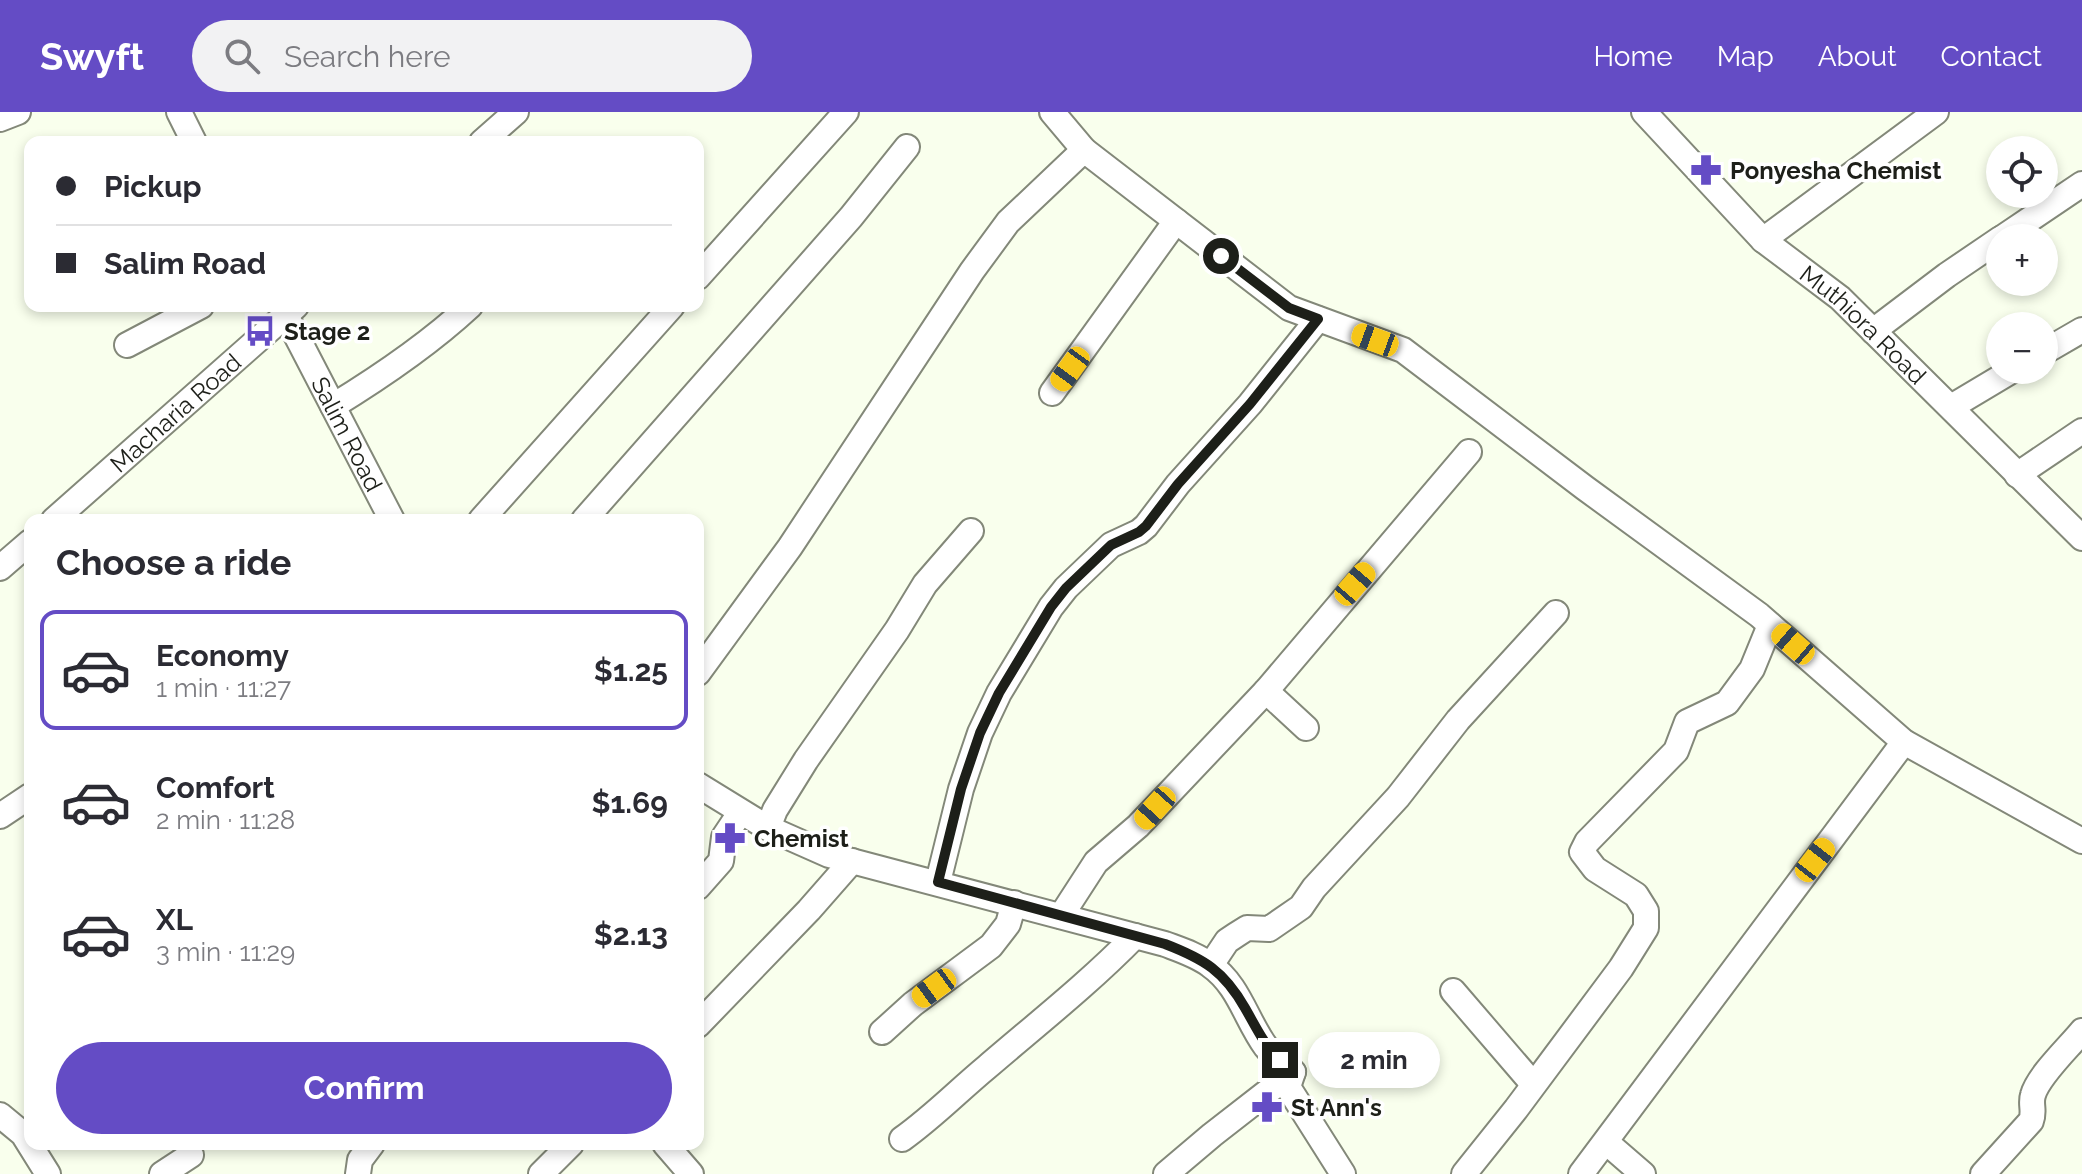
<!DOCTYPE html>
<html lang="en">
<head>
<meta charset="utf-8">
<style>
	body { margin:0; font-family:Raleway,sans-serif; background:#f2f2f3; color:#2b2b33; height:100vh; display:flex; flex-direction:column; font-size:30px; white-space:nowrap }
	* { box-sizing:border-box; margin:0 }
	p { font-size:26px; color:#7c7c81 }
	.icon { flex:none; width:44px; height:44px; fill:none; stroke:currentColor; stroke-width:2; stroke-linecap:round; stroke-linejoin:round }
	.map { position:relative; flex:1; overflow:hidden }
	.side { position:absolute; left:24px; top:402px; width:680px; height:636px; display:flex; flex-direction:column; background:#fff; border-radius:16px; box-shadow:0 4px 12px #0003 }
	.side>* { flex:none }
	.hud { position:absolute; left:24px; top:24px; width:680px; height:176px; border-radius:16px; box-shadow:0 4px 12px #0003; display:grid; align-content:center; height:176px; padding:0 32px; background:#fff }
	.fabs { position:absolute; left:1986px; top:24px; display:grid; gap:16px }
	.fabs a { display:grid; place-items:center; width:72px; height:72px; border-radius:50%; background:#fff; box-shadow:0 4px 12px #0003; font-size:40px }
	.end { position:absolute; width:36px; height:36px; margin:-18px; border:10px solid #1d1f19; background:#fff; box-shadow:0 0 0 4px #fff }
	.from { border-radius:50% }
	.bubble { position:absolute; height:56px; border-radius:28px; background:#fff; box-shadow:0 4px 12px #0003; font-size:26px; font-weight:700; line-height:56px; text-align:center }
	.car { position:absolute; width:24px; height:48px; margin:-24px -12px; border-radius:10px; box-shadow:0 0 6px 2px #0007; background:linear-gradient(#f5c518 24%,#345 0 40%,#f5c518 0 76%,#345 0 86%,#f5c518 0) }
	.hud b { display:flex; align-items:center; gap:28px; height:76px; font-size:30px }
	.hud b+b { border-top:2px solid #e1e1e2 }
	.hud i { width:20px; height:20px; background:#2b2b33 }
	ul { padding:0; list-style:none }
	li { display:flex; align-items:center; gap:24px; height:120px; margin:0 16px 12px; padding:0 16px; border:4px solid transparent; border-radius:16px }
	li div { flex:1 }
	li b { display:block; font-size:30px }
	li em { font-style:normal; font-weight:700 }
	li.active { border-color:#644cc5 }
	li>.icon { width:72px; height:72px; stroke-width:1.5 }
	h2 { padding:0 32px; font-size:36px; line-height:96px }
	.cta { display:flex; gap:16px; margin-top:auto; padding:16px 32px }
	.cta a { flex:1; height:92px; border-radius:48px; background:#644cc5; color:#fff; font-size:32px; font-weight:700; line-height:92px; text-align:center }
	header { display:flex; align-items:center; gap:48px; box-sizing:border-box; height:112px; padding:0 40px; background:#644cc5; color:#fff }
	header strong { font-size:38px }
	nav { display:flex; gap:44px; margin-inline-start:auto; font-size:28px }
	.search { width:560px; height:72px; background:#f2f2f3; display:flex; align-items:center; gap:20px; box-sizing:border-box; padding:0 28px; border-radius:44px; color:#7c7c81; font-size:30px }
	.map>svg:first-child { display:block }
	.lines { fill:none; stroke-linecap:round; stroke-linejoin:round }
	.minor-casing { stroke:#838879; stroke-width:28 }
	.minor { stroke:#fff; stroke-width:24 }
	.route { stroke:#1d1f19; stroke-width:10 }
	.labels { text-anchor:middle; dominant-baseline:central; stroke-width:7; stroke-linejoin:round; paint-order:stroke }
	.poi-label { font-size:24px; font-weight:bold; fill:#1d1f19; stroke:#fff; text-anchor:start }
	.street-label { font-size:24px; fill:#1d1f19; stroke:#fff }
</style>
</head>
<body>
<header>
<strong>Swyft</strong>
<div class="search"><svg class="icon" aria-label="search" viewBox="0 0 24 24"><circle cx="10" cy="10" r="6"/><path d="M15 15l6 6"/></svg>Search here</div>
<nav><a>Home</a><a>Map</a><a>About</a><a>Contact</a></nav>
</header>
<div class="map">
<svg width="2082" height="1062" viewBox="0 0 2082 1062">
	<rect width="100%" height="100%" fill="#f9ffed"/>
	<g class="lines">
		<defs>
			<g id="minor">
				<path d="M179,0L194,30"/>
				<path d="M1052,0L1084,38"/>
				<path id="s1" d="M1644,0L1763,128L1840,186L2082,426"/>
				<path d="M0,7L18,0"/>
				<path d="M482,30L516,0"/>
				<path d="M2002,126L2082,72"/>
				<path d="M1763,128L1936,0"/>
				<path d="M698,165L846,0"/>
				<path id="s2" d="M281,194L392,408"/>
				<path d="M1873,219L1947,163L2000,127"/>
				<path d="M127,233L201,194"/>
				<path d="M2044,240L2082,218"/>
				<path d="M1052,281L1176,109"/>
				<path d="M333,294C382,264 428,233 470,194"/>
				<path d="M1951,295L2013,258"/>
				<path d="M2017,363L2082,319"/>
				<path id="s3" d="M54,408L296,194"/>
				<path d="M481,408L672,194"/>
				<path d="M584,408L851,105L907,35"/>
				<path d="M0,456L30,430"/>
				<path d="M698,561L790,435L972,159L1008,110L1084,38L1289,196L1403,238L1585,376L1759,503L1904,630L2082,729"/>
				<path d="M1266,579L1306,616"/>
				<path d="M698,673L768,716L829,743L1165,832C1181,838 1197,843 1210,853C1239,873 1246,908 1266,935C1273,944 1284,952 1293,960L1288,975L1343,1062"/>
				<path d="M0,704L30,684"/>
				<path d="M768,716L775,698L806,648L897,518L925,472L971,419"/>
				<path d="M938,770L961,677L980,621L999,581L1051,495L1066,476L1111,433L1139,420L1146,414L1178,372L1250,292L1318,207"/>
				<path d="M698,775L721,749L724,725L740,701"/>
				<path d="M1061,804L1096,750L1138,714L1266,579L1469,340"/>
				<path d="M1211,853L1227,829L1236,823L1247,816L1269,817L1301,795L1314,776L1398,685L1458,608L1556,501"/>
				<path d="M1453,879L1533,972"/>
				<path d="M698,913L809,798L852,749"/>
				<path d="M882,920L913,892L991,834L1008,812L1014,791"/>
				<path d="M0,1003L23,1022L48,1062"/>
				<path d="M902,1027C933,1005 958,979 987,955C1037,912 1088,872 1135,824"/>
				<path d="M1606,1030L1643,1062"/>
				<path d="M665,1032L691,1062"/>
				<path d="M162,1062L191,1043"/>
				<path d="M358,1062L360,1048L372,1032"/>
				<path d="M541,1062L571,1032"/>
				<path d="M1166,1062L1212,1023L1293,960"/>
				<path d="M1464,1062L1516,997L1621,856L1646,816V799L1636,783L1595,757L1582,740L1587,730L1676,639L1687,610L1727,591L1752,557L1770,513"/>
				<path d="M1581,1062L1904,630"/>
				<path d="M1983,1062L2031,1009C2035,999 2030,992 2033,983C2038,964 2069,935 2082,919"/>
			</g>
		</defs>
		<use href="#minor" class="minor-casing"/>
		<use href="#minor" class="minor"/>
	</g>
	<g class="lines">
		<path class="route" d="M1221,144L1289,196L1318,207L1250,292L1178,372L1146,414L1139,420L1111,433L1066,476L1051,495L999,581L980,621L961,677L938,770L1165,832C1204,847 1224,859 1245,896C1256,915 1264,933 1280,948"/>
	</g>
	<defs>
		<symbol id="pharmacy-bare" viewBox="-9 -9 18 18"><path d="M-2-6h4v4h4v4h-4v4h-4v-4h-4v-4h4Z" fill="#644cc5" stroke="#fff" stroke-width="2.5" paint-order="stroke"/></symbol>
		<symbol id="bus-bare" viewBox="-9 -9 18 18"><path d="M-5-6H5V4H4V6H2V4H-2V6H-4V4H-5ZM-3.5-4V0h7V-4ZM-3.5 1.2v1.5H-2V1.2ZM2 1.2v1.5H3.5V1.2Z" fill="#644cc5" stroke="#fff" stroke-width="2.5" paint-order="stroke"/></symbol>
	</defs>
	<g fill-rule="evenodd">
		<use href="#pharmacy-bare" x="1684" y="36" width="44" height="44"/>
		<use href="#bus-bare" x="238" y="197" width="44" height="44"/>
		<use href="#pharmacy-bare" x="708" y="704" width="44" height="44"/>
		<use href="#pharmacy-bare" x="1245" y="973" width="44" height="44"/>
	</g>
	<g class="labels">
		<g class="poi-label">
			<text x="1730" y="58">Ponyesha Chemist</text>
			<text x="284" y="219">Stage 2</text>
			<text x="754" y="726">Chemist</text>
			<text x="1291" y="995">St Ann's</text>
		</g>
		<g class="street-label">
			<text stroke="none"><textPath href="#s1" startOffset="306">Muthiora Road</textPath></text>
			<text stroke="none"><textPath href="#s3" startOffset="162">Macharia Road</textPath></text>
			<text stroke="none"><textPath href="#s2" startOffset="144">Salim Road</textPath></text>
		</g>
	</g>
</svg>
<div class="fabs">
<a><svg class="icon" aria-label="locate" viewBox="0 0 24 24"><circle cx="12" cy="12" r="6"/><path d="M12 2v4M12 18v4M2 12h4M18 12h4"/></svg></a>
<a>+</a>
<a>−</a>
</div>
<i class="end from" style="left:1221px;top:144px"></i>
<i class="end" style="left:1280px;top:948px"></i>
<div class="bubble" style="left:1308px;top:920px;width:132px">2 min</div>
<i class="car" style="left:1375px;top:228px;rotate:290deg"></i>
<i class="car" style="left:1070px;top:257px;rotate:216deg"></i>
<i class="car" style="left:1355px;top:472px;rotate:41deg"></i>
<i class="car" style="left:1793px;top:532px;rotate:311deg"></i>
<i class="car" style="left:1155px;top:696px;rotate:222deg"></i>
<i class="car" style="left:1815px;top:748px;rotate:38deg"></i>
<i class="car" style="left:934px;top:876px;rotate:234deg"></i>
<div class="hud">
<b><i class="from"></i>Pickup</b>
<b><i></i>Salim Road</b>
</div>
<section class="side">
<h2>Choose a ride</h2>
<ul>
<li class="active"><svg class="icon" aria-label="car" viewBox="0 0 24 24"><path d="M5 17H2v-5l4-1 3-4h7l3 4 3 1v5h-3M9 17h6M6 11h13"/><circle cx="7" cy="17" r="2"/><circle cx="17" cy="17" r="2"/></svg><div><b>Economy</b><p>1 min · 11:27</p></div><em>$1.25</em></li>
<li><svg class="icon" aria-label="car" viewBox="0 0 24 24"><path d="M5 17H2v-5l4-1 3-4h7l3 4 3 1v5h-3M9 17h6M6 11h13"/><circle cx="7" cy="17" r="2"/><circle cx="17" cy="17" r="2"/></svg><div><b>Comfort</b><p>2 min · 11:28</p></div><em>$1.69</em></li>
<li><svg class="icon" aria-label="car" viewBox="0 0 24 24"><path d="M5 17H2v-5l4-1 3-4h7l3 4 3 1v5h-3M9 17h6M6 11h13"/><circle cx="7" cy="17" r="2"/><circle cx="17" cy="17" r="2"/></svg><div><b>XL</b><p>3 min · 11:29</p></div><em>$2.13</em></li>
</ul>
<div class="cta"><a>Confirm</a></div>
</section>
</div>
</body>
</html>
